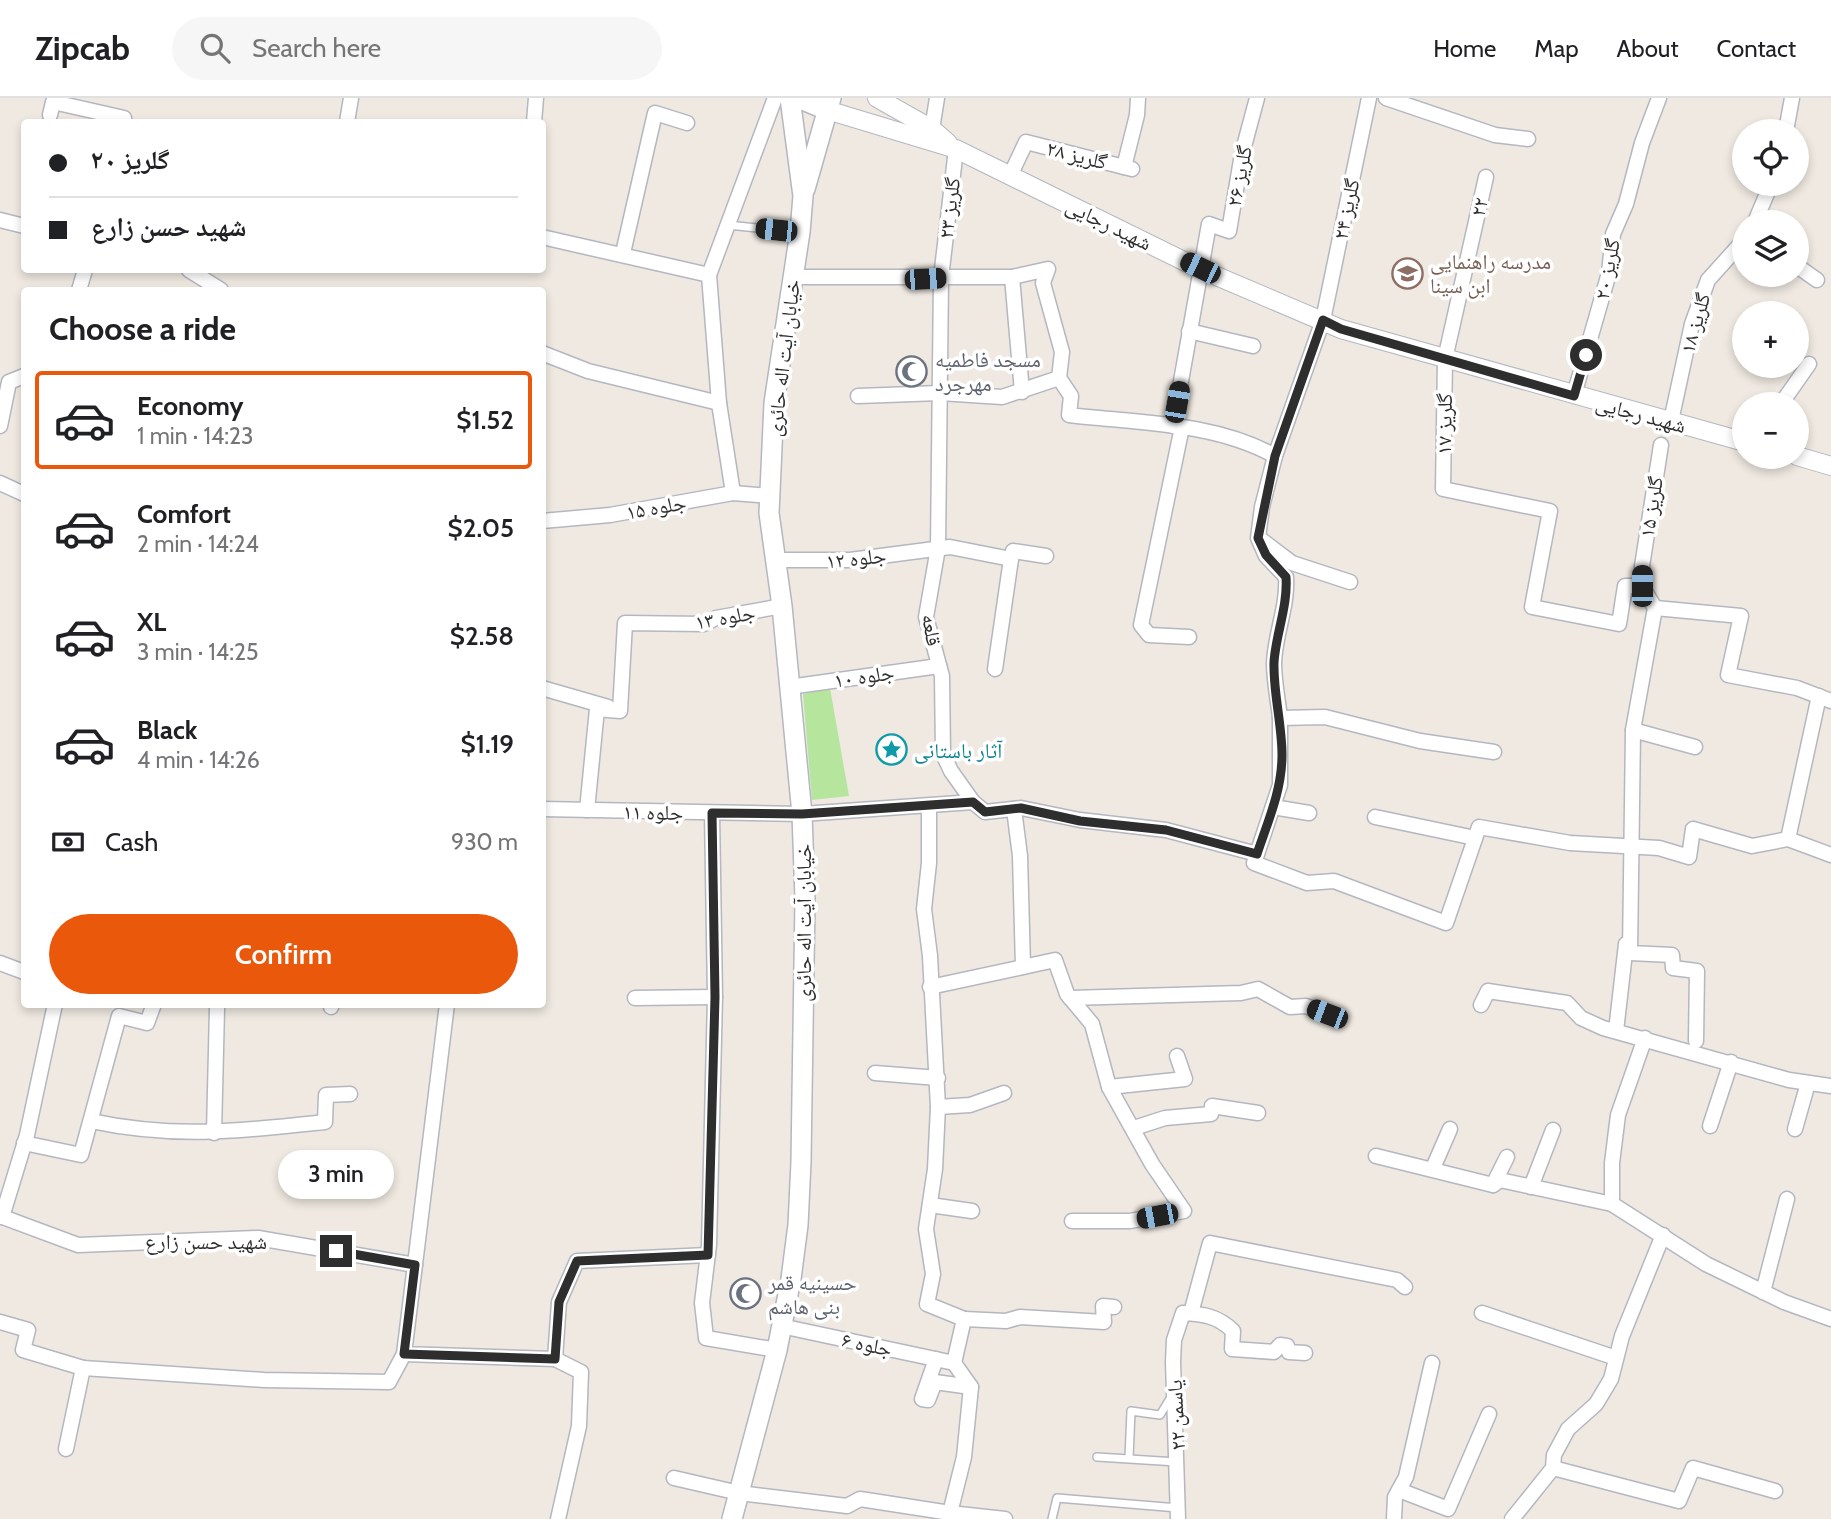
<!DOCTYPE html>
<html lang="en">
<head>
<meta charset="utf-8">
<style>
	body { margin:0; font-family:Cabin,"Noto Naskh Arabic",sans-serif; background:#f6f6f6; color:#202124; height:100vh; display:flex; flex-direction:column; font-size:26px; white-space:nowrap }
	* { box-sizing:border-box; margin:0 }
	p { font-size:23px; color:#757577 }
	.icon { flex:none; width:38px; height:38px; fill:none; stroke:currentColor; stroke-width:2; stroke-linecap:round; stroke-linejoin:round }
	.map { position:relative; flex:1; overflow:hidden }
	.panel { position:absolute; left:21px; top:189px; width:525px; height:721px; display:flex; flex-direction:column; background:#fff; border-radius:7px; box-shadow:0 4px 10px #0003 }
	.panel>* { flex:none }
	.hud { position:absolute; left:21px; top:21px; width:525px; height:154px; border-radius:7px; box-shadow:0 4px 10px #0003; display:grid; align-content:center; height:154px; padding:0 28px; background:#fff }
	.buttons { position:absolute; left:1732px; top:21px; display:grid; gap:14px }
	.buttons a { display:grid; place-items:center; width:77px; height:77px; border-radius:50%; background:#fff; box-shadow:0 4px 10px #0003; font-size:35px }
	.end { position:absolute; width:32px; height:32px; margin:-16px; border:9px solid #2e2e2e; background:#fff; box-shadow:0 0 0 4px #fff }
	.from { border-radius:50% }
	.bubble { position:absolute; height:49px; border-radius:24px; background:#fff; box-shadow:0 4px 10px #0003; font-size:23px; font-weight:600; line-height:49px; text-align:center }
	.car { position:absolute; width:21px; height:42px; margin:-21px -10px; border-radius:9px; box-shadow:0 0 5px 2px #0007; background:linear-gradient(#222 24%,#8ab4d8 0 40%,#222 0 76%,#8ab4d8 0 86%,#222 0) }
	.hud b { display:flex; align-items:center; gap:24px; height:66px; font-size:26px }
	.hud b+b { border-top:2px solid #e0e0e0 }
	.hud i { width:18px; height:18px; background:#202124 }
	ul { padding:0; list-style:none }
	li { display:flex; align-items:center; gap:21px; height:98px; margin:0 14px 10px; padding:0 14px; border:4px solid transparent; border-radius:7px }
	li div { flex:1 }
	li b { display:block; font-size:26px }
	li em { font-style:normal; font-weight:600 }
	li.active { border-color:#ea580c }
	li>.icon { width:63px; height:63px; stroke-width:1.5 }
	h2 { padding:0 28px; font-size:32px; line-height:84px }
	.pay { display:flex; align-items:center; gap:18px; height:77px; padding:0 28px; font-size:26px }
	.pay p { margin-inline-start:auto }
	.button { display:flex; gap:14px; margin-top:auto; padding:14px 28px }
	.button a { flex:1; height:80px; border-radius:42px; background:#ea580c; color:#fff; font-size:28px; font-weight:600; line-height:80px; text-align:center }
	header { display:flex; align-items:center; gap:42px; box-sizing:border-box; height:98px; padding:0 35px; background:#fff; border-bottom:2px solid #e0e0e0 }
	header strong { font-size:33px }
	nav { display:flex; gap:38px; margin-inline-start:auto; font-size:24px }
	.search { width:490px; height:63px; background:#f6f6f6; display:flex; align-items:center; gap:18px; box-sizing:border-box; padding:0 24px; border-radius:38px; color:#757577; font-size:26px }
	.map>svg:first-child { display:block }
	.green { fill:#b6e59e }
	.lines { fill:none; stroke-linecap:round; stroke-linejoin:round }
	.service-casing { stroke:#b4b7c1; stroke-width:10 }
	.minor-casing { stroke:#b4b7c1; stroke-width:17 }
	.tertiary-casing { stroke:#b4b7c1; stroke-width:20 }
	.secondary-casing { stroke:#b4b7c1; stroke-width:22 }
	.service { stroke:#fff; stroke-width:7 }
	.minor { stroke:#fff; stroke-width:14 }
	.tertiary { stroke:#fff; stroke-width:18 }
	.secondary { stroke:#fff; stroke-width:19 }
	.route { stroke:#2e2e2e; stroke-width:9 }
	.labels { text-anchor:middle; dominant-baseline:central; stroke-width:7; stroke-linejoin:round; paint-order:stroke }
	.street-label { font-size:21px; fill:#2e2e2e; stroke:#fff }
	.education-label { font-size:21px; fill:#785e54; stroke:#fff; text-anchor:start }
	.worship-label { font-size:21px; fill:#5b616d; stroke:#fff; text-anchor:start }
	.culture-label { font-size:21px; fill:#0d838f; stroke:#fff; text-anchor:start }
</style>
</head>
<body>
<header>
<strong>Zipcab</strong>
<div class="search"><svg class="icon" aria-label="search" viewBox="0 0 24 24"><circle cx="10" cy="10" r="6"/><path d="M15 15l6 6"/></svg>Search here</div>
<nav><a>Home</a><a>Map</a><a>About</a><a>Contact</a></nav>
</header>
<div class="map">
<svg width="1831" height="1421" viewBox="0 0 1831 1421">
	<rect width="100%" height="100%" fill="#efe9e1"/>
	<path class="green" d="M830,590L849,698L812,702L803,596Z"/>
	<g class="lines">
		<defs>
			<g id="service">
				<path d="M728,127L797,134"/>
				<path d="M1097,1359L1177,1364"/>
				<path d="M1129,1360L1131,1313L1160,1317L1171,1299"/>
				<path d="M1052,1421L1057,1400L1178,1410"/>
			</g>
			<g id="minor">
				<path d="M1369,0L1323,222L1275,358L1262,409L1258,440L1266,458L1286,479C1288,508 1275,536 1274,565C1274,583 1278,602 1280,620L1325,619L1420,643L1494,654"/>
				<path d="M1386,0L1495,37L1528,41"/>
				<path d="M50,17L53,4L124,20L123,24"/>
				<path d="M347,24L351,0"/>
				<path d="M534,24L536,0"/>
				<path d="M932,31L937,0"/>
				<path d="M1786,33L1792,0"/>
				<path d="M956,51L941,180L938,450L926,519L942,578L943,656L951,673L973,704L985,714L1021,710L1080,722L1166,732L1257,756"/>
				<path d="M1132,71L1124,69L1137,17L1138,0"/>
				<path d="M1010,78L1026,44L1124,69"/>
				<path d="M1486,79L1445,261L1443,391L1550,413L1532,509L1619,526L1625,488H1642"/>
				<path d="M0,122L24,128"/>
				<path d="M1755,124L1771,86"/>
				<path d="M542,139L709,177"/>
				<path d="M623,155L655,15L687,25"/>
				<path d="M1797,168L1817,182"/>
				<path d="M189,172L221,192"/>
				<path d="M793,179H1012L1048,171L1043,185L1062,254L1059,280L1071,298L1069,317C1137,325 1214,324 1275,358"/>
				<path d="M1012,179L1022,294"/>
				<path d="M79,192L85,172"/>
				<path d="M1189,233L1253,248"/>
				<path d="M542,255L588,273L719,305"/>
				<path d="M1574,297L1609,175L1613,136L1626,106L1642,45L1659,0"/>
				<path d="M858,298L940,295L1002,299L1059,280"/>
				<path d="M1781,306L1809,266"/>
				<path d="M1671,323L1692,226L1708,182L1745,141"/>
				<path d="M0,328L9,284L24,278"/>
				<path d="M1173,328L1209,126L1229,133L1242,56L1257,0"/>
				<path d="M1182,329L1141,527L1149,537L1189,539"/>
				<path d="M0,385L24,396"/>
				<path d="M733,395L719,305L709,177L775,0"/>
				<path d="M542,423L610,417L733,395L770,398"/>
				<path d="M1259,440L1292,465L1350,484"/>
				<path d="M774,462H850L950,449L1011,461L1013,453L1046,458"/>
				<path d="M1655,510L1642,488V468L1661,347"/>
				<path d="M995,571L1011,461"/>
				<path d="M789,589L939,568"/>
				<path d="M542,590L608,609"/>
				<path d="M1280,620V687L1254,765L1307,785L1334,783L1446,825L1479,729L1570,745L1659,750L1689,759L1693,731L1752,748L1788,741L1831,757"/>
				<path d="M1633,632L1695,649"/>
				<path d="M929,708V765L924,811L930,858L938,1009L935,1071L926,1131L933,1176L927,1206L964,1221L954,1265"/>
				<path d="M1273,709L1309,715"/>
				<path d="M542,711L802,716L973,704"/>
				<path d="M587,712L597,611L620,613L625,525L704,526L716,520L782,508"/>
				<path d="M712,715L715,899L709,1147L702,1205L706,1240L777,1252"/>
				<path d="M1375,719L1475,740"/>
				<path d="M1788,741L1819,598"/>
				<path d="M0,865L24,874"/>
				<path d="M1023,869L1055,862L1067,896L1092,926L1109,989L1152,1066L1184,1113L1130,1123H1072"/>
				<path d="M930,889L1023,869L1020,758L1014,711"/>
				<path d="M635,900L715,899"/>
				<path d="M1070,900L1241,895L1258,891L1290,909L1306,908L1327,916"/>
				<path d="M447,906L404,1256L555,1261L559,1204L577,1163L708,1157"/>
				<path d="M1481,907L1488,893L1567,905L1581,920L1603,930L1789,982L1831,988"/>
				<path d="M331,909L332,906"/>
				<path d="M1616,933L1626,846"/>
				<path d="M1645,940L1618,1017L1612,1065V1106L1706,1166L1784,1204L1831,1221"/>
				<path d="M1696,943L1697,873L1673,870L1672,857L1630,855L1633,632L1655,510L1741,518L1728,577L1797,590L1831,603"/>
				<path d="M875,975L938,980"/>
				<path d="M1109,989L1185,981L1177,958"/>
				<path d="M938,1009L970,1007L1004,995"/>
				<path d="M91,1023C175,1041 241,1033 325,1024L326,997L350,996"/>
				<path d="M1710,1028L1731,964"/>
				<path d="M1134,1030L1165,1020L1211,1016L1212,1008L1258,1015"/>
				<path d="M1795,1031L1808,985"/>
				<path d="M214,1035L217,910"/>
				<path d="M24,1045L81,1057L119,918L147,925L154,906"/>
				<path d="M1376,1058L1493,1087L1500,1082L1612,1106"/>
				<path d="M1433,1070L1450,1031"/>
				<path d="M1493,1087L1507,1059"/>
				<path d="M1531,1089L1553,1032"/>
				<path d="M930,1107L972,1113"/>
				<path d="M0,1118L78,1147L258,1140L415,1167"/>
				<path d="M2,1119L27,1037L55,906"/>
				<path d="M1763,1194L1787,1101"/>
				<path d="M1191,1215L1210,1145L1397,1182L1405,1189"/>
				<path d="M1482,1215L1616,1260"/>
				<path d="M964,1221L1006,1223L1020,1219L1104,1224L1103,1208L1114,1209"/>
				<path d="M0,1224L28,1232L23,1252L83,1270"/>
				<path d="M781,1228L954,1265"/>
				<path d="M555,1261L581,1274L579,1328L558,1421"/>
				<path d="M936,1261L922,1301L928,1302L935,1284L971,1289"/>
				<path d="M66,1351L83,1270L264,1282L389,1284L404,1256"/>
				<path d="M1553,1370L1679,1403L1693,1370L1775,1393"/>
				<path d="M674,1380L739,1395L847,1408L860,1401L950,1415L964,1359L971,1289L954,1265"/>
				<path d="M1399,1392L1448,1411L1489,1316"/>
				<path d="M950,1415L1005,1421"/>
				<path d="M1178,1421L1173,1264L1174,1242L1183,1215C1203,1216 1218,1218 1233,1233L1232,1251L1274,1254L1280,1247L1287,1248L1289,1254L1305,1255"/>
				<path d="M1394,1421L1395,1399L1406,1379L1432,1265"/>
				<path d="M1512,1421L1553,1370L1554,1357L1568,1331L1596,1306L1611,1281L1622,1238L1663,1137"/>
			</g>
			<g id="tertiary">
				<path d="M877,0L932,31L948,45"/>
				<path d="M827,12L956,51L1200,171L1341,231L1745,344"/>
				<path d="M1797,358L1831,368"/>
			</g>
			<g id="secondary">
				<path d="M798,0L827,12"/>
				<path d="M805,91L831,0"/>
				<path d="M732,1421L777,1252L791,1181L798,1127L801,1064L805,801L802,716L782,508L769,415L774,305L800,134L803,98L790,0"/>
			</g>
		</defs>
		<use href="#service" class="service-casing"/>
		<use href="#minor" class="minor-casing"/>
		<use href="#tertiary" class="tertiary-casing"/>
		<use href="#secondary" class="secondary-casing"/>
		<use href="#service" class="service"/>
		<use href="#minor" class="minor"/>
		<use href="#tertiary" class="tertiary"/>
		<use href="#secondary" class="secondary"/>
	</g>
	<g class="lines">
		<path class="route" d="M336,1153L415,1167L404,1256L555,1261L559,1204L577,1163L708,1157L715,899L712,715L802,716L973,704L985,714L1021,710L1080,723L1166,732L1257,756C1268,723 1282,692 1282,657C1282,626 1273,594 1274,564C1276,535 1288,508 1286,479L1266,457L1258,440L1275,358L1323,222L1341,231L1574,298L1586,257"/>
	</g>
	<defs>
		<symbol id="school-ring" viewBox="-11 -11 22 22"><circle r="9.5" fill="#fff" stroke="#8d6e63" stroke-width="1.5"/><path d="M0-5L7-2L0 1L-7-2ZM-4 1L0 2.5L4 1V4Q0 6-4 4Z" fill="#8d6e63"/></symbol>
		<symbol id="mosque-ring" viewBox="-11 -11 22 22"><circle r="9.5" fill="#fff" stroke="#6b7280" stroke-width="1.5"/><path d="M3.5-4.9A6 6 0 1 0 3.5 4.9A5 5 0 1 1 3.5-4.9Z" fill="#6b7280"/></symbol>
		<symbol id="sight-ring" viewBox="-11 -11 22 22"><circle r="9.5" fill="#fff" stroke="#0f9aa8" stroke-width="1.5"/><path d="M0-6L1.8-2.2L6-1.7L2.9 1.2L3.7 5.4L0 3.3L-3.7 5.4L-2.9 1.2L-6-1.7L-1.8-2.2Z" fill="#0f9aa8"/></symbol>
	</defs>
	<g fill-rule="evenodd">
		<use href="#school-ring" x="1390" y="158" width="35" height="35"/>
		<use href="#mosque-ring" x="894" y="256" width="35" height="35"/>
		<use href="#sight-ring" x="874" y="634" width="35" height="35"/>
		<use href="#mosque-ring" x="728" y="1178" width="35" height="35"/>
	</g>
	<g class="labels">
		<g class="street-label">
			<text transform="translate(1077 57) rotate(14)">گلریز ۲۸</text>
			<text transform="translate(1239 78) rotate(-79)">گلریز ۲۶</text>
			<text transform="translate(1479 109) rotate(-77)">۲۲</text>
			<text transform="translate(949 110) rotate(-83)">گلریز ۲۳</text>
			<text transform="translate(1346 111) rotate(-78)">گلریز ۲۴</text>
			<text transform="translate(1109 126) rotate(26)">شهید رجایی</text>
			<text transform="translate(1607 171) rotate(-79)">گلریز ۲۰</text>
			<text transform="translate(1695 225) rotate(-74)">گلریز ۱۸</text>
			<text transform="translate(783 260) rotate(-83)">خیابان آیت اله حائری</text>
			<text transform="translate(1641 316) rotate(15)">شهید رجایی</text>
			<text transform="translate(1444 326) rotate(-89)">گلریز ۱۷</text>
			<text transform="translate(656 409) rotate(-10)">جلوه ۱۵</text>
			<text transform="translate(1651 409) rotate(-81)">گلریز ۱۵</text>
			<text transform="translate(856 460) rotate(-6)">جلوه ۱۲</text>
			<text transform="translate(725 519) rotate(-10)">جلوه ۱۳</text>
			<text transform="translate(932 532) rotate(81)">قلعه</text>
			<text transform="translate(864 578) rotate(-8)">جلوه ۱۰</text>
			<text transform="translate(653 714) rotate(1)">جلوه ۱۱</text>
			<text transform="translate(803 825) rotate(-90)">خیابان آیت اله حائری</text>
			<text x="206" y="1143">شهید حسن زارع</text>
			<text transform="translate(867 1246) rotate(12)">جلوه ۶</text>
			<text transform="translate(1176 1317) rotate(-93)">یاسمن ۲۲</text>
		</g>
		<g class="education-label">
			<text x="1430" y="163">مدرسه راهنمایی<tspan x="1430" dy="24">ابن سینا</tspan></text>
		</g>
		<g class="worship-label">
			<text x="935" y="261">مسجد فاطمیه<tspan x="935" dy="24">مهرجرد</tspan></text>
			<text x="768" y="1184">حسینیه قمر<tspan x="768" dy="24">بنی هاشم</tspan></text>
		</g>
		<g class="culture-label">
			<text x="914" y="652">آثار باستانی</text>
		</g>
	</g>
</svg>
<div class="buttons">
<a><svg class="icon" aria-label="locate" viewBox="0 0 24 24"><circle cx="12" cy="12" r="6"/><path d="M12 2v4M12 18v4M2 12h4M18 12h4"/></svg></a>
<a><svg class="icon" aria-label="layers" viewBox="0 0 24 24"><path d="M12 4l9 5-9 5-9-5zM3 14l9 5 9-5"/></svg></a>
<a>+</a>
<a>−</a>
</div>
<i class="end from" style="left:1586px;top:257px"></i>
<i class="end" style="left:336px;top:1153px"></i>
<div class="bubble" style="left:278px;top:1052px;width:116px">3 min</div>
<i class="car" style="left:776px;top:132px;rotate:276deg"></i>
<i class="car" style="left:1200px;top:170px;rotate:296deg"></i>
<i class="car" style="left:925px;top:181px;rotate:87deg"></i>
<i class="car" style="left:1177px;top:304px;rotate:10deg"></i>
<i class="car" style="left:1642px;top:488px;rotate:0deg"></i>
<i class="car" style="left:1327px;top:916px;rotate:291deg"></i>
<i class="car" style="left:1157px;top:1118px;rotate:259deg"></i>
<div class="hud">
<b><i class="from"></i>گلریز ۲۰</b>
<b><i></i>شهید حسن زارع</b>
</div>
<section class="panel">
<h2>Choose a ride</h2>
<ul>
<li class="active"><svg class="icon" aria-label="car" viewBox="0 0 24 24"><path d="M5 17H2v-5l4-1 3-4h7l3 4 3 1v5h-3M9 17h6M6 11h13"/><circle cx="7" cy="17" r="2"/><circle cx="17" cy="17" r="2"/></svg><div><b>Economy</b><p>1 min · 14:23</p></div><em>$1.52</em></li>
<li><svg class="icon" aria-label="car" viewBox="0 0 24 24"><path d="M5 17H2v-5l4-1 3-4h7l3 4 3 1v5h-3M9 17h6M6 11h13"/><circle cx="7" cy="17" r="2"/><circle cx="17" cy="17" r="2"/></svg><div><b>Comfort</b><p>2 min · 14:24</p></div><em>$2.05</em></li>
<li><svg class="icon" aria-label="car" viewBox="0 0 24 24"><path d="M5 17H2v-5l4-1 3-4h7l3 4 3 1v5h-3M9 17h6M6 11h13"/><circle cx="7" cy="17" r="2"/><circle cx="17" cy="17" r="2"/></svg><div><b>XL</b><p>3 min · 14:25</p></div><em>$2.58</em></li>
<li><svg class="icon" aria-label="car" viewBox="0 0 24 24"><path d="M5 17H2v-5l4-1 3-4h7l3 4 3 1v5h-3M9 17h6M6 11h13"/><circle cx="7" cy="17" r="2"/><circle cx="17" cy="17" r="2"/></svg><div><b>Black</b><p>4 min · 14:26</p></div><em>$1.19</em></li>
</ul>
<div class="pay"><svg class="icon" aria-label="cash" viewBox="0 0 24 24"><path d="M3 7h18v10H3z"/><circle cx="12" cy="12" r="2"/></svg>Cash<p>930 m</p></div>
<div class="button"><a>Confirm</a></div>
</section>
</div>
</body>
</html>
